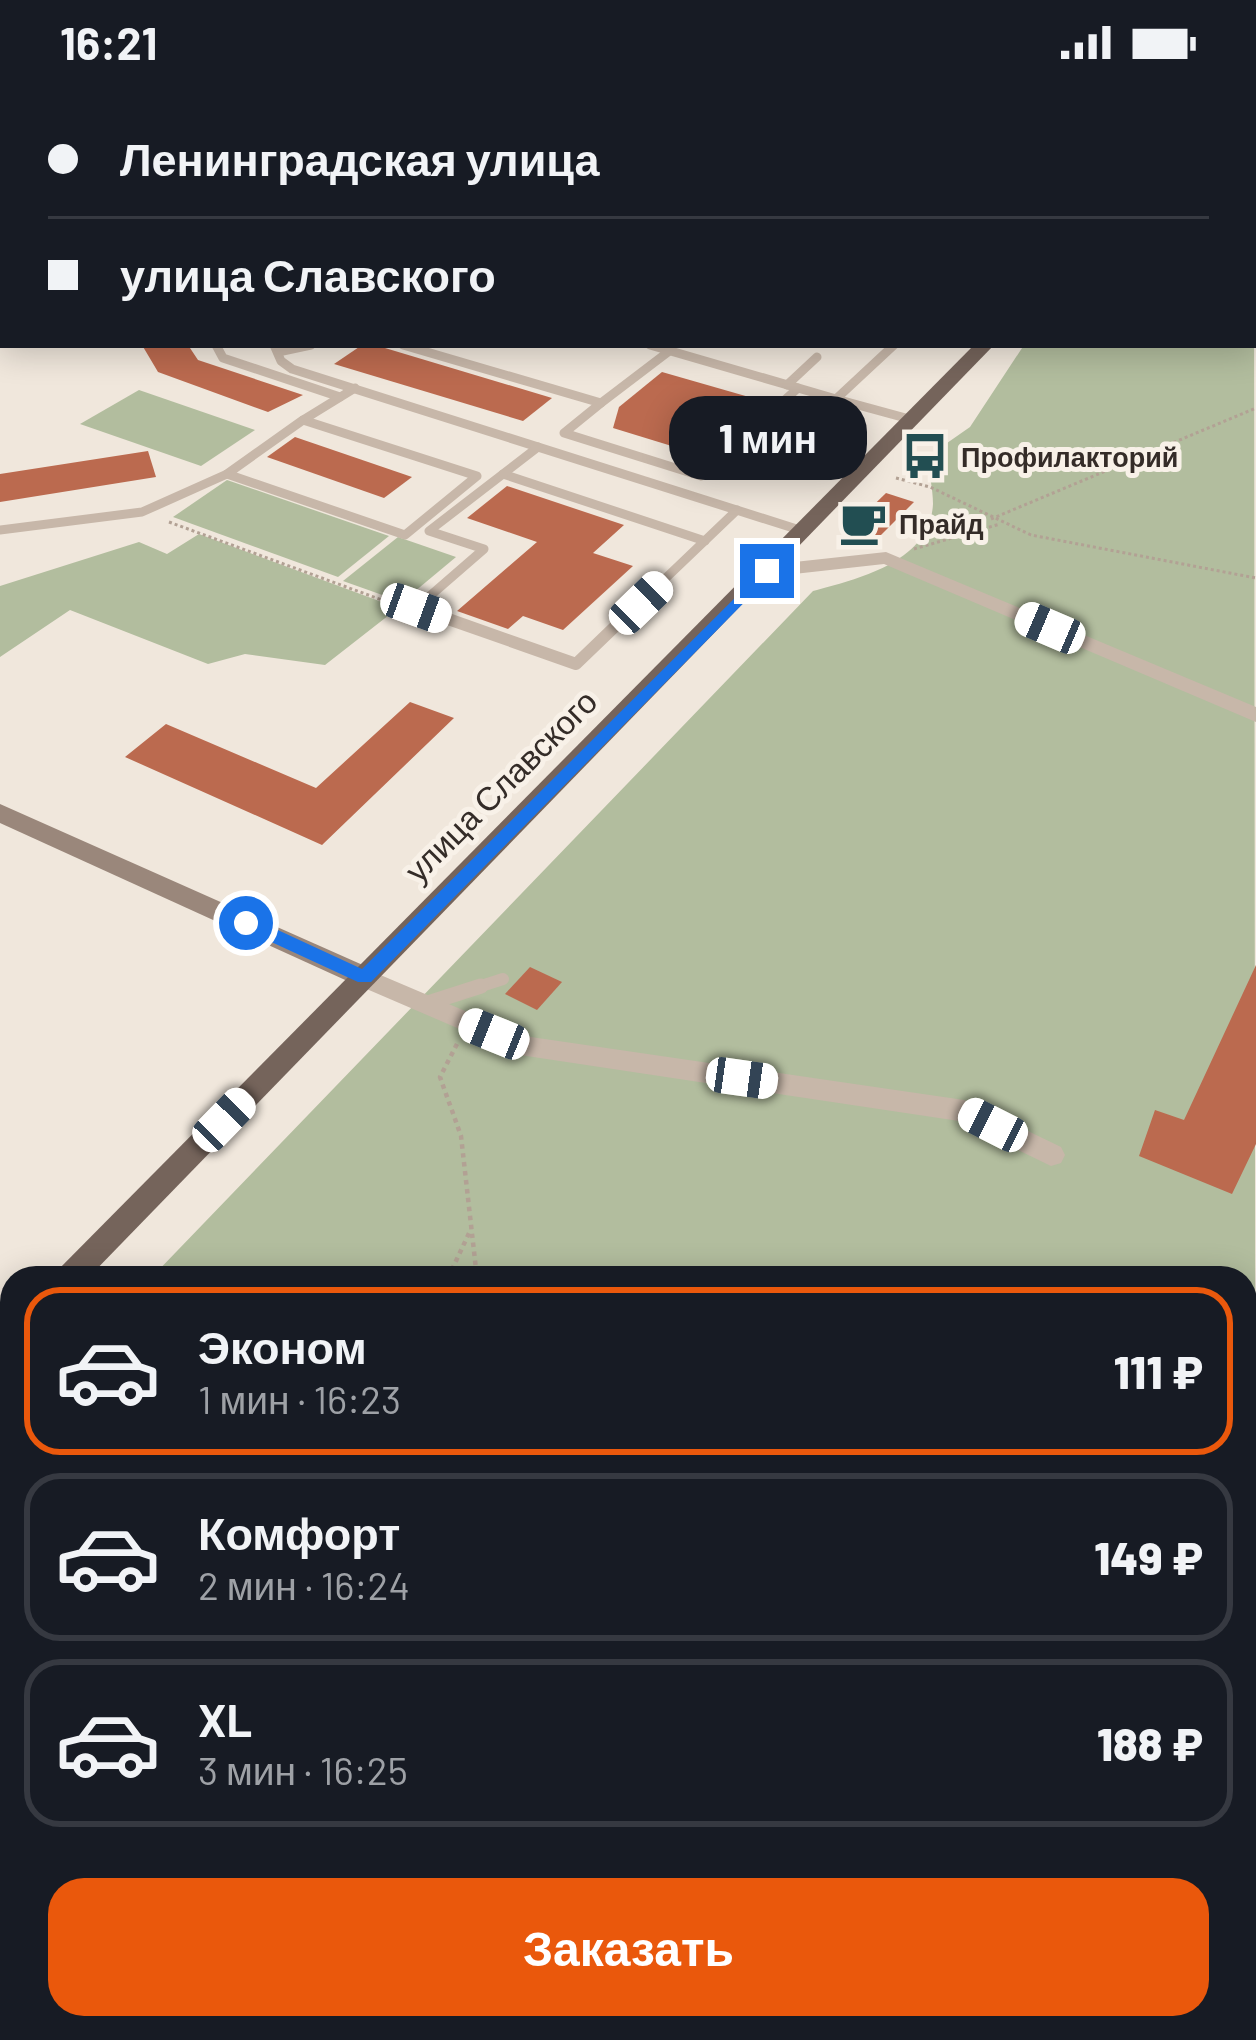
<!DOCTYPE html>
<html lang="ru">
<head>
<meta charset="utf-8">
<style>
	body { margin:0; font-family:Barlow,sans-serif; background:#20242c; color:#f1f3f6; height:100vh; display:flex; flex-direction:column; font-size:45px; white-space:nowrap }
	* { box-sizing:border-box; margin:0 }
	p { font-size:39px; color:#9ea1a6 }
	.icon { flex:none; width:66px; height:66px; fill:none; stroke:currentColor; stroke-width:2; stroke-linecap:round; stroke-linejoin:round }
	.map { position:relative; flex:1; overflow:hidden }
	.drawer { position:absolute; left:0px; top:1182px; width:1257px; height:774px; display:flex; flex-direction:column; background:#171b24; border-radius:36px 36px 0 0; box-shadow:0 6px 30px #0003 }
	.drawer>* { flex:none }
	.hud { position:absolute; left:0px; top:0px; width:1257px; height:264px; box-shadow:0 6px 30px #0003; display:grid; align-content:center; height:264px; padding:0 48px; background:#171b24 }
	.end { position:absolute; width:54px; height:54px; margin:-27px; border:15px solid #1a73e8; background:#fff; box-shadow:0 0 0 6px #fff }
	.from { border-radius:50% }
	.bubble { position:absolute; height:84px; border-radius:36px; background:#171b24; box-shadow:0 6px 30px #0003; font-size:39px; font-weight:800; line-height:84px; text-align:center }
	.car { position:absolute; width:36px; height:72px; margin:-36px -18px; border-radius:15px; box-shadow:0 0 9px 3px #0007; background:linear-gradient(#fff 24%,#345 0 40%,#fff 0 76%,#345 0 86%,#fff 0) }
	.hud b { display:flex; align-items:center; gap:42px; height:114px; font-size:45px }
	.hud b+b { border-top:3px solid #363941 }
	.hud i { width:30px; height:30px; background:#f1f3f6 }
	ul { padding:21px 0 0; list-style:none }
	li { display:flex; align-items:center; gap:36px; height:168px; margin:0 24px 18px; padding:0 24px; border:6px solid #363941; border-radius:36px }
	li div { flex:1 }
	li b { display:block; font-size:45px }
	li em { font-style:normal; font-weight:800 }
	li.on { border-color:#ea580c }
	li>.icon { width:108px; height:108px; stroke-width:1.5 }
	.button { display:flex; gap:24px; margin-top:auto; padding:24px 48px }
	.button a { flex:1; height:138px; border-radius:36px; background:#ea580c; color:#fff; font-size:48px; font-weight:800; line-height:138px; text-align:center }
	.status { display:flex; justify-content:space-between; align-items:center; height:84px; padding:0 60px; background:#171b24; direction:ltr }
	.status svg { height:33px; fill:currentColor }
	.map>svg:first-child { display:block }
	.green { fill:#b2bd9e }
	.building { fill:#bb6a4f }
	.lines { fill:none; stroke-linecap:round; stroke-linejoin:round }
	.path-far2 { stroke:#b2a194; stroke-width:3; stroke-dasharray:3 3; stroke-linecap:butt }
	.path-far1 { stroke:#b2a194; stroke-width:4.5; stroke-dasharray:4.5 4.5; stroke-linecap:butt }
	.path { stroke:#b2a194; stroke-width:6; stroke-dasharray:8 8; stroke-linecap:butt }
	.lane-far2 { stroke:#c7b7a9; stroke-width:9 }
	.lane-far1 { stroke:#c7b7a9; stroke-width:12 }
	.lane { stroke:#c7b7a9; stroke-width:15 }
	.street { fill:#c7b7a9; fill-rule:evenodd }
	.secondary { fill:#9a877b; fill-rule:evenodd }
	.primary { fill:#75645b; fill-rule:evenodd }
	.route { fill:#1a73e8 }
	.labels { text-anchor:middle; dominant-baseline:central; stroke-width:10; stroke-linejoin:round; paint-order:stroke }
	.far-poi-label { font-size:27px; font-weight:bold; fill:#342c28; stroke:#f8f1e8; text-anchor:start }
	.street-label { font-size:33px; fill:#342c28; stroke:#f8f1e8 }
</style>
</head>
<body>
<div class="status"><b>16:21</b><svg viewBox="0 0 49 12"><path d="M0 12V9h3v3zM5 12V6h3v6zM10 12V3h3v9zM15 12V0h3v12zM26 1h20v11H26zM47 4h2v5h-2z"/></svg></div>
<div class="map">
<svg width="1256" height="1956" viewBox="0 0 1256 1956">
	<rect width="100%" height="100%" fill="#f0e7dc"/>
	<g class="green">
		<path d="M1254,161L1256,1956H0V1351L12,1338V1944H1245V1194H151L813,507C858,495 930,478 933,420C933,405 929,388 927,373L970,343L1024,261H1254Z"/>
		<path d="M139,306L255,346L201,382L80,340Z"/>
		<path d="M227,396L389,452L338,493L173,433Z"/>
		<path d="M199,450L398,524L325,581L245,570L208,580L70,526L0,573V502L139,458L167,470Z"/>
		<path d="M398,453L456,473L402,518L343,497Z"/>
	</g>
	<g class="building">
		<path d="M142,261H188L198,276L303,311L268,328L158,288Z"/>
		<path d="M362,261H375L552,314L523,337L334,280Z"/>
		<path d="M662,288L749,313L688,367L613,344L619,323Z"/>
		<path d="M295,353L412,393L384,414L267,373Z"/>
		<path d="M148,367L156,393L0,418V390Z"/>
		<path d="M507,402L624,441L593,469L633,482L563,546L523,532L508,545L457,527L537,458L467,434Z"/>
		<path d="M886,409L914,418L875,457L846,448Z"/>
		<path d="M410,618L454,634L322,761L125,673L166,640L316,704Z"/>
		<path d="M1256,881V1060L1232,1110L1139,1072L1155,1026L1184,1036Z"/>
		<path d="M530,883L562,898L537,926L505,910Z"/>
	</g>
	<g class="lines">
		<g class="path-far2">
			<path d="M1056,3L1071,0"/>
			<path d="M1092,3L1107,0"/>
			<path d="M1240,3L1244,0"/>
			<path d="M896,394L930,403L1031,451L1256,494"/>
			<path d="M991,435L1256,324"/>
			<path d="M169,438L401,523"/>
			<path d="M914,465L1000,440"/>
		</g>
		<g class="path-far1">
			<path d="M457,960L440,993L461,1052L477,1194"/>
			<path d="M448,1194L471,1145"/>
		</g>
		<g class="path">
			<path d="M633,1944L639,1956"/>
			<path d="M56,1956L63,1944"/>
		</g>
		<g class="lane-far2">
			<path d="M216,261L223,274L340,313"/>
			<path d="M274,261L281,277L292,285L806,448"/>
			<path d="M403,261L601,319L564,349L701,392L798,304"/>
			<path d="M650,261L836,315"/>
			<path d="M894,261L836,315L913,336"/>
			<path d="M278,268L311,261"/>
			<path d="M787,301L817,273"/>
			<path d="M601,319L668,268"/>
			<path d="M303,336L477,392L405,451L227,390Z"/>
			<path d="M303,336L355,304"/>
			<path d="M503,390L705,457"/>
			<path d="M0,446L142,428L227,390"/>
			<path d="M443,533L416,524L484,465L429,447L538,363"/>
			<path d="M625,533L737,426"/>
		</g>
		<g class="lane-far1">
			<path d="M434,530L576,580L628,530"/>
			<path d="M472,905L503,895"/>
		</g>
		<path class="lane" d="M425,920L481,902"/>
		<g class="street">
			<path d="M886,468L1256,623V638L884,480L767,493L757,487L767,481Z"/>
			<path d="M364,884L524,952L964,1016L1061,1063L1065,1071L1061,1079L1051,1082L959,1037L520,971L355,900L351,893L355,886Z"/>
		</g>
		<path class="secondary" d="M0,720L374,886L378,893L364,903L354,900L0,739Z"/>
		<g class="primary">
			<path d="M978,0H995L997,3H980Z"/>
			<rect x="1254" y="109" width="2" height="10"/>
			<path d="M974,261H994L88,1194H50Z"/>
			<path d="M12,1235V1273L0,1277V1239Z"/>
		</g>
	</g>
	<path class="route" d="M767,482L772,490L371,898H358L239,843V834H252L362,885Z"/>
	<defs>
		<symbol id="bus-bare" viewBox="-9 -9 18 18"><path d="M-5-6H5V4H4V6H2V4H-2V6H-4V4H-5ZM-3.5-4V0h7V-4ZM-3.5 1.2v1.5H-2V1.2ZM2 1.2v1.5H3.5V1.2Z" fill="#224e52" stroke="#f8f1e8" stroke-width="2.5" paint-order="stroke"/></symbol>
		<symbol id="cafe-bare" viewBox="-9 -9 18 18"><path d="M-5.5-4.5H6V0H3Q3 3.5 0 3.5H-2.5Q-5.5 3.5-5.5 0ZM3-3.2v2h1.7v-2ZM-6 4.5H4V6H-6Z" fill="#224e52" stroke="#f8f1e8" stroke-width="2.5" paint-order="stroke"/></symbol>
	</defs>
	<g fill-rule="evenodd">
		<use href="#bus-bare" x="892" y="339" width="66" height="66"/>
		<use href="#cafe-bare" x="830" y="406" width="66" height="66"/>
	</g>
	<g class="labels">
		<g class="far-poi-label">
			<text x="961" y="372">Профилакторий</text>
			<text x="899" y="439">Прайд</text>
		</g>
		<g class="street-label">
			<text transform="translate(500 701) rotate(-45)">улица Славского</text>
		</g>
	</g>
</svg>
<i class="end from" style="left:246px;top:839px"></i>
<i class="end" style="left:767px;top:487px"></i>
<div class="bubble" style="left:669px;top:312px;width:198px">1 мин</div>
<i class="car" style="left:641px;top:519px;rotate:46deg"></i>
<i class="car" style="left:416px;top:524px;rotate:110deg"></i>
<i class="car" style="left:1050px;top:544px;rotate:293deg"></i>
<i class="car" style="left:494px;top:950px;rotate:292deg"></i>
<i class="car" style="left:742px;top:994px;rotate:98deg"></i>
<i class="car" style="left:224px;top:1036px;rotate:44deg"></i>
<i class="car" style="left:993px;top:1041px;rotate:297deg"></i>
<div class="hud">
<b><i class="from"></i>Ленинградская улица</b>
<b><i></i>улица Славского</b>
</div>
<section class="drawer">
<ul>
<li class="on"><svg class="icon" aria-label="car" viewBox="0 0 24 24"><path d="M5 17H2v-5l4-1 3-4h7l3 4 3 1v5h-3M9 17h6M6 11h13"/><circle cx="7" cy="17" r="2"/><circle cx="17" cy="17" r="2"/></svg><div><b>Эконом</b><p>1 мин · 16:23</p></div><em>111 ₽</em></li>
<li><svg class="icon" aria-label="car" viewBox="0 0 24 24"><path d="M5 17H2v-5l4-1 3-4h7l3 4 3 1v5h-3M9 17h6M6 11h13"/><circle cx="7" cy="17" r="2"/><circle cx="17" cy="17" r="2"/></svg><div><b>Комфорт</b><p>2 мин · 16:24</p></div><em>149 ₽</em></li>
<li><svg class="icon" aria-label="car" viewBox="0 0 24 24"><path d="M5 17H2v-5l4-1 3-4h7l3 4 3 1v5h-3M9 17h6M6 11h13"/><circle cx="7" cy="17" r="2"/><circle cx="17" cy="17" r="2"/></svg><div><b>XL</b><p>3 мин · 16:25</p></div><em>188 ₽</em></li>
</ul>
<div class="button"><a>Заказать</a></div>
</section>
</div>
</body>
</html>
